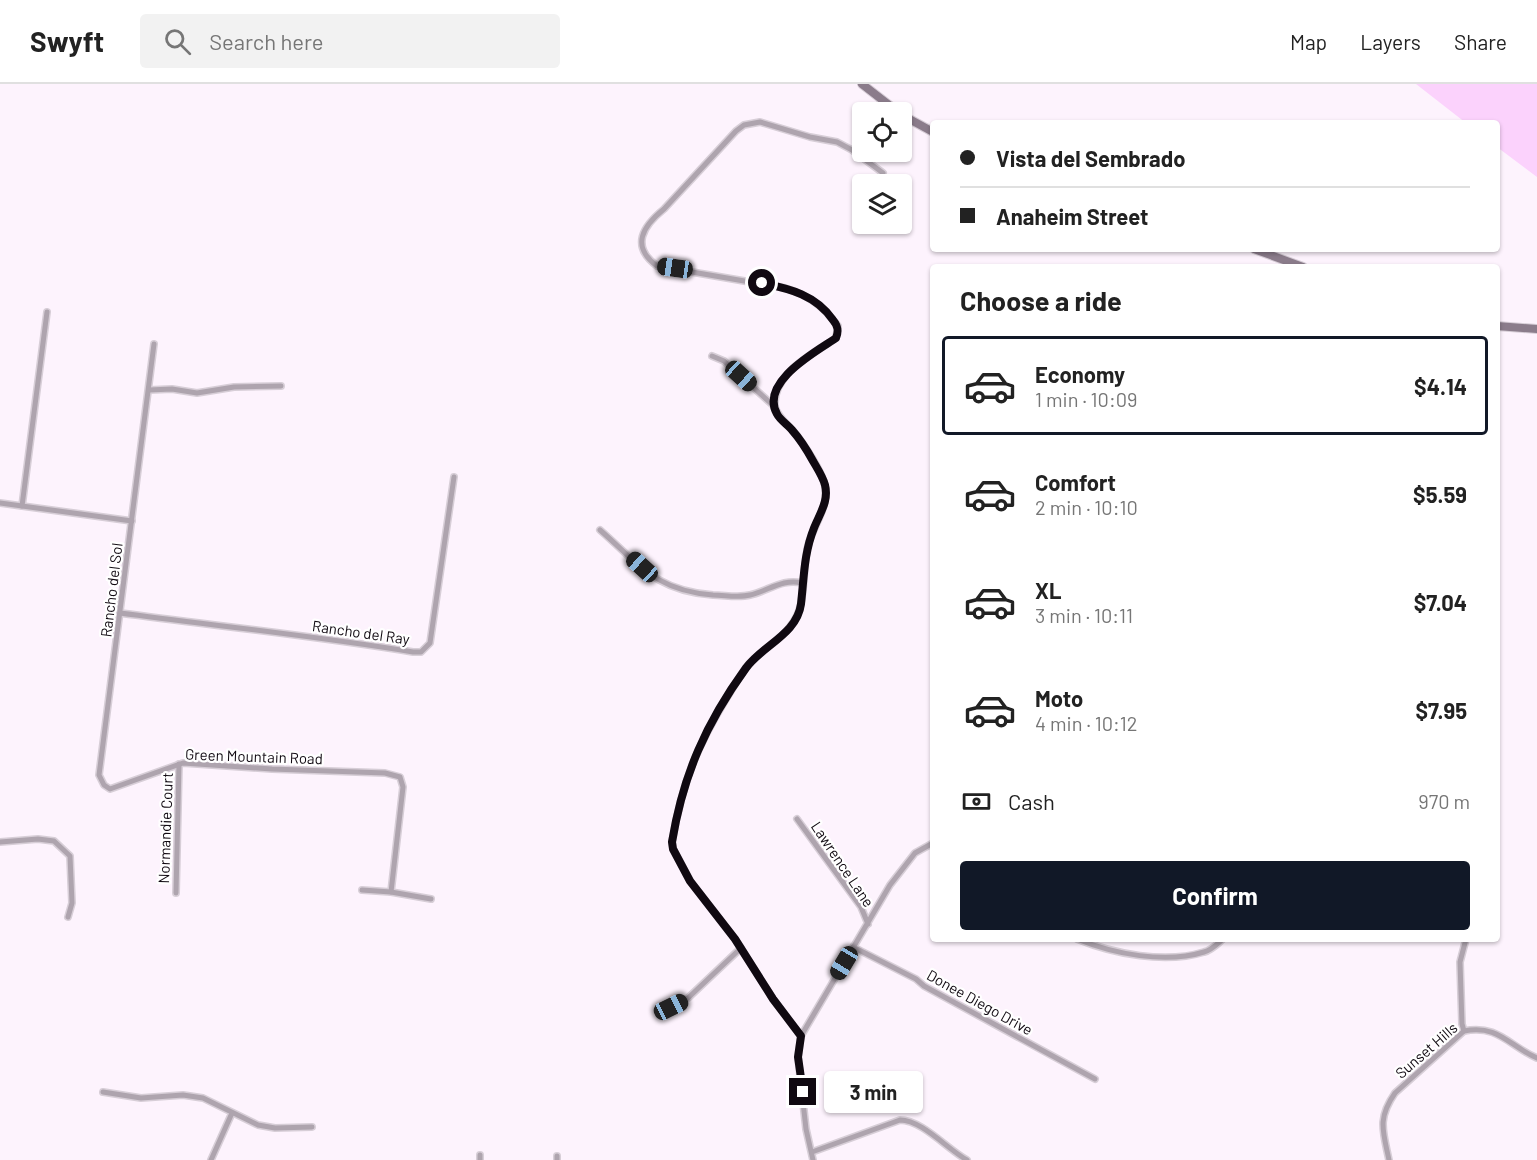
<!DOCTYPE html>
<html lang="en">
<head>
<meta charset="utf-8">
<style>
	body { margin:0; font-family:Barlow,sans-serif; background:#f2f2f2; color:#222; height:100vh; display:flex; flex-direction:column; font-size:22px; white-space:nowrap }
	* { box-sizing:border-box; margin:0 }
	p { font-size:20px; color:#767676 }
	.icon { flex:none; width:33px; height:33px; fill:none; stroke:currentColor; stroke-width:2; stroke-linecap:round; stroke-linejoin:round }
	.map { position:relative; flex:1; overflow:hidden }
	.drawer { position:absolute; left:930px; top:180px; width:570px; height:678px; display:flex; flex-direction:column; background:#fff; border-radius:6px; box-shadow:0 2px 4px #0004 }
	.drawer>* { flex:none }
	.hud { position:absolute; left:930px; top:36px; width:570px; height:132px; border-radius:6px; box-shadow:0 2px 4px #0004; display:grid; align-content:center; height:132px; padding:0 30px; background:#fff }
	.buttons { position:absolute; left:852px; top:18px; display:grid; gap:12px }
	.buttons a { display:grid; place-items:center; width:60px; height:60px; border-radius:6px; background:#fff; box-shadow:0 2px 4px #0004; font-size:30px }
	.end { position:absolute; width:27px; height:27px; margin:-14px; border:8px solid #100911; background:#fff; box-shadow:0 0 0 3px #fff }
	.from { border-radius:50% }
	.bubble { position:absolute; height:42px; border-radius:6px; background:#fff; box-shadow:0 2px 4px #0004; font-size:20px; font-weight:700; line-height:42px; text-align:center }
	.car { position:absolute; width:18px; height:36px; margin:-18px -9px; border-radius:8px; box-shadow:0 0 4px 2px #0007; background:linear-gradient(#222 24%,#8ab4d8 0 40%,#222 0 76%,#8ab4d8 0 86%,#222 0) }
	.hud b { display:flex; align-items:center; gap:21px; height:57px; font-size:22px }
	.hud b+b { border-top:2px solid #e0e0e0 }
	.hud i { width:15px; height:15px; background:#222 }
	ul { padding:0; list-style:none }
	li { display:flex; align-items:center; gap:18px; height:99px; margin:0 12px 9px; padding:0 18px; border:3px solid transparent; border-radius:6px }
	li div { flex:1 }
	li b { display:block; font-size:22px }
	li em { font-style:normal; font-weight:700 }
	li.current { border-color:#111827 }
	li>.icon { width:54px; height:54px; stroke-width:1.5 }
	h2 { padding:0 30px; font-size:27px; line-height:72px }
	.pay { display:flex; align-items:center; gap:15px; height:66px; padding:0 30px; font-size:22px }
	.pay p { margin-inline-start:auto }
	.button { display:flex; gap:12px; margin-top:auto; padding:12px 30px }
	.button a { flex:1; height:69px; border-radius:6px; background:#111827; color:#fff; font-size:24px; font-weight:700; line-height:69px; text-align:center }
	header { display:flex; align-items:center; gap:36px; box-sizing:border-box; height:84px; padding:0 30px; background:#fff; border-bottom:2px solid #e0e0e0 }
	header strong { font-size:28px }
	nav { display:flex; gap:33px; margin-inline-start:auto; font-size:21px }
	.search { width:420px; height:54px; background:#f2f2f2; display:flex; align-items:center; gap:15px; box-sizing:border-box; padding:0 21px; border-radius:6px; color:#767676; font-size:22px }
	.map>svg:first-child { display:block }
	.green { fill:#fbd2fc }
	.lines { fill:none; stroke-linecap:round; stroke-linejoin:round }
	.minor-casing { stroke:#d7ced7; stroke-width:8 }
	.secondary-casing { stroke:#d7ced7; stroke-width:10 }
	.minor { stroke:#aea4ae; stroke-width:5 }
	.secondary { stroke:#8b7c8b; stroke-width:8 }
	.route { stroke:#100911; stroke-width:8 }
	.labels { text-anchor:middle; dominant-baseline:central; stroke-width:4.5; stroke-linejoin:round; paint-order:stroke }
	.street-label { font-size:15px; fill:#100911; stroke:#fff }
</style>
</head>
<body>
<header>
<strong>Swyft</strong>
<div class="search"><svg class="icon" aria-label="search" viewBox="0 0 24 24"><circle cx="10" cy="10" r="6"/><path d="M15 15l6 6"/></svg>Search here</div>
<nav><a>Map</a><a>Layers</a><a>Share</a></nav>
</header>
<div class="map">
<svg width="1537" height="1076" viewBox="0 0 1537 1076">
	<rect width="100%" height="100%" fill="#fdf3fd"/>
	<path class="green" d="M1416,0H1537V93L1497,63V39H1466Z"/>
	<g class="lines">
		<defs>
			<g id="minor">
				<path d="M154,260L99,691L104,701L110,705L183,679L272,685L385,689L400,693L403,703L391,808"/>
				<path d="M712,272L724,277L775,323C778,333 786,339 794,348C804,360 822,387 825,402C829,421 815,440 809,458C802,480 806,511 798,529C789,552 764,563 748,581C740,591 733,604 726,615C695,666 682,700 672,758L673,765L690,797L735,855L773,915L801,952"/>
				<path d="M149,306L172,305L197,309L234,303L281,302"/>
				<path d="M775,323C772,289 813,270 836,254L838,242C823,222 808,211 785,204L657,182C630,162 643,142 664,125L736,47L744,41L760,38L810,53L837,58L852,66L883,89"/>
				<path d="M0,419L132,437"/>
				<path d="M22,422L47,228"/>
				<path d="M600,446C640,481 656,507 713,511C725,511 738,514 750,511C768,507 783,494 802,499"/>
				<path d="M120,529C218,542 316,552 413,568H421L430,559L454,393"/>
				<path d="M797,735L861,823L868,840"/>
				<path d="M0,758L38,755L54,757L70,772L72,819L68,833"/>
				<path d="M362,806L391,808L431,815"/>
				<path d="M176,809L179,680"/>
				<path d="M1077,855C1114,870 1165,880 1204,868C1212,866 1217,860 1223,855"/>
				<path d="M853,863L916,895L924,902L1095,995"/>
				<path d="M671,923L688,914L741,864"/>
				<path d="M1464,947L1462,940L1460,878L1466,855"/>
				<path d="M103,1008L141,1014L183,1011L203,1014L258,1041L275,1044L312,1043"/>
				<path d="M812,1068L900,1036C922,1036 947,1065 967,1076"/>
				<path d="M480,1071V1076"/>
				<path d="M557,1072V1076"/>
				<path d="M211,1076L232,1029"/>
				<path d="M813,1076L806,1045L798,973L801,952L890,801L915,769L933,759"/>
				<path d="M1389,1076C1383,1047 1377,1035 1395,1009L1464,947C1498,940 1509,962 1537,974"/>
			</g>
			<g id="secondary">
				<path d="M862,0L898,28"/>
				<path d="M902,31L933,48"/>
				<path d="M1254,165L1303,183"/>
				<path d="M1497,242L1537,245"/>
			</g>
		</defs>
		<use href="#minor" class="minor-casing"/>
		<use href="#secondary" class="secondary-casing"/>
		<use href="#minor" class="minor"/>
		<use href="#secondary" class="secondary"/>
	</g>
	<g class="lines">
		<path class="route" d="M762,199C790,205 816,211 833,236C838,242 839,247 836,254C817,267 759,298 777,330C780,336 788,341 792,346C800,355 807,366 813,377C817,384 823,393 825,401C829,417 820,429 814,444C804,469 804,493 801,520C797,550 763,561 746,584C706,639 683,691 672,758L673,765L690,797L735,855L773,915L801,952L798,973L803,1008"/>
	</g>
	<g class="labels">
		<g class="street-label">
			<text transform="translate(111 506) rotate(-83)">Rancho del Sol</text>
			<text transform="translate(361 548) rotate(8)">Rancho del Ray</text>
			<text transform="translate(254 672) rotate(2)">Green Mountain Road</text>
			<text transform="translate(165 744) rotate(-88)">Normandie Court</text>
			<text transform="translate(843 780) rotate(56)">Lawrence Lane</text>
			<text transform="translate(980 918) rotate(29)">Donee Diego Drive</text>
			<text transform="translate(1426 966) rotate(-41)">Sunset Hills</text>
		</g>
	</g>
</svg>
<div class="buttons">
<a><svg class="icon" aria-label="locate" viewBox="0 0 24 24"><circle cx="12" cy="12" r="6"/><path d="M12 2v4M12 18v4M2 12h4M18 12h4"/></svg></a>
<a><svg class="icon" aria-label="layers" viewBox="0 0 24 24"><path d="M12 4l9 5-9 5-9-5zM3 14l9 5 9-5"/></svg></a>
</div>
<i class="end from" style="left:762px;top:199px"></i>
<i class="end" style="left:803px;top:1008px"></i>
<div class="bubble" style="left:824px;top:987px;width:99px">3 min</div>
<i class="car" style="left:675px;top:184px;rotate:278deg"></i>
<i class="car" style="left:741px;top:292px;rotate:132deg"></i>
<i class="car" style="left:642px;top:483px;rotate:312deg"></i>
<i class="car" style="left:844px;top:879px;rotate:211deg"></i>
<i class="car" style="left:671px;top:923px;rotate:64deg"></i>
<div class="hud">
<b><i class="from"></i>Vista del Sembrado</b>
<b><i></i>Anaheim Street</b>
</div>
<section class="drawer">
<h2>Choose a ride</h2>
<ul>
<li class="current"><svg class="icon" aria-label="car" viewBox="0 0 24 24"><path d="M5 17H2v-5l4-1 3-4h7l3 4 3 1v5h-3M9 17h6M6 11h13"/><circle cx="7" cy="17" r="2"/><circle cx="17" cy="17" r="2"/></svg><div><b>Economy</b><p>1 min · 10:09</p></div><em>$4.14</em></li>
<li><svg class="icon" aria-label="car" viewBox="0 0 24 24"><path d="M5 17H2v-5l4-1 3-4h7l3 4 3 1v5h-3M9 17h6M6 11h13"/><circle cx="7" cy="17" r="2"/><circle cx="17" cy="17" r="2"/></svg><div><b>Comfort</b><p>2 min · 10:10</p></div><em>$5.59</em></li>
<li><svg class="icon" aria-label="car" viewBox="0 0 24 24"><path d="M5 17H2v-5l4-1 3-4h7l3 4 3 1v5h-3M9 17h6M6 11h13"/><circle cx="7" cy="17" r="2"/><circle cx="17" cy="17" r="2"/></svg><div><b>XL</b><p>3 min · 10:11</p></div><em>$7.04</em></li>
<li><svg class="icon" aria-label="car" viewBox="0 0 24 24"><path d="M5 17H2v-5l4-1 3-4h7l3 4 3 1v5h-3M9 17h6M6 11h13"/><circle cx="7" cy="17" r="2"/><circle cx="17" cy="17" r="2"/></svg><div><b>Moto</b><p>4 min · 10:12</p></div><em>$7.95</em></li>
</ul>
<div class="pay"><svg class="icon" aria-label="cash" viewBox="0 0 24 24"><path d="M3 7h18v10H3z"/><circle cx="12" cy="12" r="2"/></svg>Cash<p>970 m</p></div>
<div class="button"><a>Confirm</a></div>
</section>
</div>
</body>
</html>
